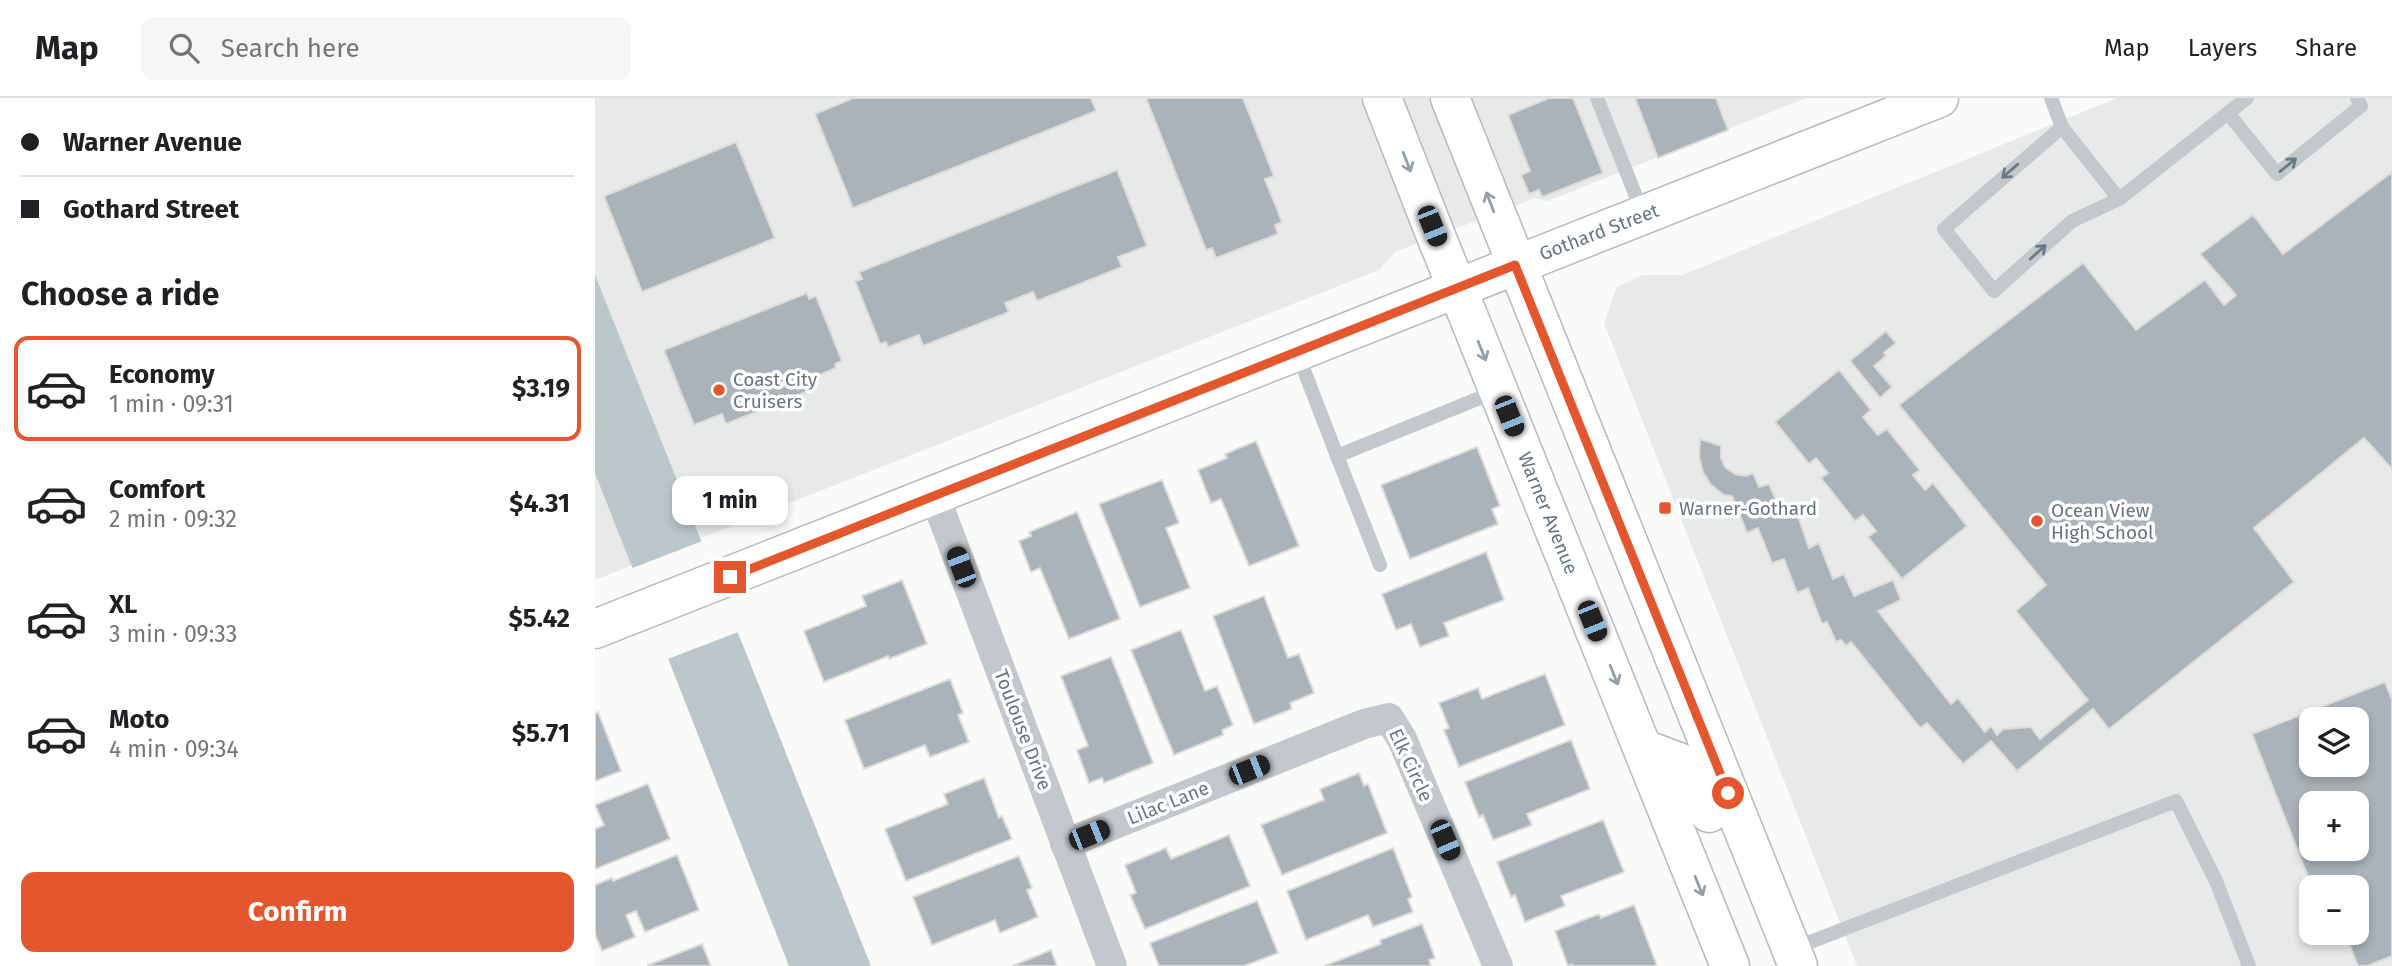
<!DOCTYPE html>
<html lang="en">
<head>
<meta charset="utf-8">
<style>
	body { margin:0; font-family:"Fira Sans",sans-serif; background:#f6f6f6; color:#202124; height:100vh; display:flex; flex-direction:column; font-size:26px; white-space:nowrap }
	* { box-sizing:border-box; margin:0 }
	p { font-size:23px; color:#757577 }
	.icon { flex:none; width:38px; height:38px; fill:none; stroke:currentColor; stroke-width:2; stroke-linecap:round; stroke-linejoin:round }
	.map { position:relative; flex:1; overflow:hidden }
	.sheet { display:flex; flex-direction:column; background:#fff; width:595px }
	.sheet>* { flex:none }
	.banner { display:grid; align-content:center; height:154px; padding:0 21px; background:#fff }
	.fabs { position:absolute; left:1704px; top:609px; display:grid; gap:14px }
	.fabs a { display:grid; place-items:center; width:70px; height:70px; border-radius:14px; background:#fff; box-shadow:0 4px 10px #0003; font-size:35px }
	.end { position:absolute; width:32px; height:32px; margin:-16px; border:9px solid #e4572e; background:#fff; box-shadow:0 0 0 4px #fff }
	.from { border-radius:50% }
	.bubble { position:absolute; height:49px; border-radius:14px; background:#fff; box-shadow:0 4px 10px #0003; font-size:23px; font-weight:700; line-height:49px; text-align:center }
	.car { position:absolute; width:21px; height:42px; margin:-21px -10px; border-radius:9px; box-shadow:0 0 5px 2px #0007; background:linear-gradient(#222 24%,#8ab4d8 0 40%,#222 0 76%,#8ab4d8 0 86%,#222 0) }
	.banner b { display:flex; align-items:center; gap:24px; height:66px; font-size:26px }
	.banner b+b { border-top:2px solid #e0e0e0 }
	.banner i { width:18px; height:18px; background:#202124 }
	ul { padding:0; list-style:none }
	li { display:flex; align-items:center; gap:21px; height:105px; margin:0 14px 10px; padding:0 7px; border:4px solid transparent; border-radius:14px }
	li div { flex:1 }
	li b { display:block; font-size:26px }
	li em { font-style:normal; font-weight:700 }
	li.selected { border-color:#e4572e }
	li>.icon { width:63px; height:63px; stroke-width:1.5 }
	h2 { padding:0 21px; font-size:32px; line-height:84px }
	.button { display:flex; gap:14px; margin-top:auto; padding:14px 21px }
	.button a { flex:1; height:80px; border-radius:14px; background:#e4572e; color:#fff; font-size:28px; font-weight:700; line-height:80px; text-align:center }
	header { display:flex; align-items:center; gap:42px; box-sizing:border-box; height:98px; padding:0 35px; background:#fff; border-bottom:2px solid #e0e0e0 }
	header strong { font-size:33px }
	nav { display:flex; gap:38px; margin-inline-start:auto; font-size:24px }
	.search { width:490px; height:63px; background:#f6f6f6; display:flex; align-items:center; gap:18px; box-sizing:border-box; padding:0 24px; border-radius:14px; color:#757577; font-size:26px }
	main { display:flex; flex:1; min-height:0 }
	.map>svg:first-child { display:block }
	.built { fill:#e8e9e9; fill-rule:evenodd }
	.water { fill:#bbc7cb }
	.pier { fill:#fafaf8 }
	.building { fill:#aab3b9; stroke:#dcdcda; stroke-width:2; fill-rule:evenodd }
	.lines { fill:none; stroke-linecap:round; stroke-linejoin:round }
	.secondary-casing { stroke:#b3babf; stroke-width:41 }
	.primary-casing { stroke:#b5babe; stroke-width:41 }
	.lane { stroke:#c3c8cc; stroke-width:14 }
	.street { stroke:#c3c8cc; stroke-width:30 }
	.secondary { stroke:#fff; stroke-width:38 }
	.primary { stroke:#fff; stroke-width:38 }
	.oneway { stroke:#939fa8 }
	.oneway2 { stroke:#6a7a87 }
	.route { stroke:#e4572e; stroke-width:9 }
	.poi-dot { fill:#e4572e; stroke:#fff; stroke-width:2.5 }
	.labels { text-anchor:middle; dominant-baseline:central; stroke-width:7; stroke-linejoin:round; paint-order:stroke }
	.street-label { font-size:19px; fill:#657683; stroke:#fff }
	.poi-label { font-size:19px; fill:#657683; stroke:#fff; text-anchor:start }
</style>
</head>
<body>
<header>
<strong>Map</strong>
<div class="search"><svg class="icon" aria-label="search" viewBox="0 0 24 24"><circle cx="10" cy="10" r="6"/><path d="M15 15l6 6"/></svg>Search here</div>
<nav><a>Map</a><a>Layers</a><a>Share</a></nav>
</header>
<main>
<section class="sheet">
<div class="banner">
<b><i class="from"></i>Warner Avenue</b>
<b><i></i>Gothard Street</b>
</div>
<h2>Choose a ride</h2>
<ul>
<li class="selected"><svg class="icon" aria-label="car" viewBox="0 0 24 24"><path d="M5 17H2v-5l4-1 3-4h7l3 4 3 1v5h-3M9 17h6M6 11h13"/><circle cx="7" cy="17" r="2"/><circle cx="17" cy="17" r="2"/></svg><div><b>Economy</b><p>1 min · 09:31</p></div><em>$3.19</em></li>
<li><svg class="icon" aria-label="car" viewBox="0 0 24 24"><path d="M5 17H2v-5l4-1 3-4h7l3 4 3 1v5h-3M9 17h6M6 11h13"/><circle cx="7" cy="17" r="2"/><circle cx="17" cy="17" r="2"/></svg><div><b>Comfort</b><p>2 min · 09:32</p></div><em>$4.31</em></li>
<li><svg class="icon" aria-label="car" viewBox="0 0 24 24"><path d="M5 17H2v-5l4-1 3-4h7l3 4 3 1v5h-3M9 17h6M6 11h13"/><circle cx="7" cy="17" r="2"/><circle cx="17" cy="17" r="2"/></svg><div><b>XL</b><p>3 min · 09:33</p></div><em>$5.42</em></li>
<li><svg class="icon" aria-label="car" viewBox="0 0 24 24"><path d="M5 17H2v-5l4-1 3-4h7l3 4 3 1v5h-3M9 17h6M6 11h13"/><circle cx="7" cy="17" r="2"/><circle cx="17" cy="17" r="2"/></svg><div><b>Moto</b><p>4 min · 09:34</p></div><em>$5.71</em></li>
</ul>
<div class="button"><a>Confirm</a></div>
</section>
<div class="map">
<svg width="1797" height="868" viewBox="0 0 1797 868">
	<rect width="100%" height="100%" fill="#fafaf8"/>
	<g class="built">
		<path d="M0,0H1211L953,103L940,100L800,154L784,172L0,482Z"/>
		<path d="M1522,0H1797V868H1262L1009,225L1022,189L1048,177H1087ZM1717,621H1762V667H1717ZM1717,705H1762V751H1717ZM1717,789H1762V835H1717Z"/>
	</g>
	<path class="water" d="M0,177L276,868H194L0,375Z"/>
	<path class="pier" d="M110,442L146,533L70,562L35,471Z"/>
	<g class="building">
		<path d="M258,0H496L501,13L258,110L220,16Z"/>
		<path d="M551,0H648L679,78L670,81L687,124L680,127L683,136L621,160L617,150L611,152Z"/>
		<path d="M954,0H978L1008,75L947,99L944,92L934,96L926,77L935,73L913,17Z"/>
		<path d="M1040,0H1121L1133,32L1063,60Z"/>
		<path d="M141,44L180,140L47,194L9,98Z"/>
		<path d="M522,72L552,148L523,159L527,169L442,203L438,194L410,205L414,214L328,248L324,237L293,249L291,244L285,246L260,183L267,181L264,174Z"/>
		<path d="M1797,74V371L1769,340L1659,430L1699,484L1514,631L1498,611L1422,673L1396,643L1368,666L1332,625L1325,630L1256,544L1251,548L1246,542L1241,544L1232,524L1227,526L1213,490L1202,495L1189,461L1177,465L1163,430L1152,435L1137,398L1129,397L1116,387L1108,374L1104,359L1105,341L1126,348V360L1130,369L1140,376L1151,378L1158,375L1164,389L1174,386L1188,419L1202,415L1214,450L1224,445L1238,481L1249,476L1259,498L1298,482L1306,502L1283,513L1356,606L1363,600L1390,634L1396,628L1402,637L1408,631L1436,629L1445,641L1493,602L1421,513L1451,487L1304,307L1488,165L1541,232L1610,182L1629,207L1641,197L1605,156L1658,117L1688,156Z"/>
		<path d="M212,195L214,201L221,198L247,263L240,266L241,270L212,282L216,292L131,326L127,316L99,327L69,252Z"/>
		<path d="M1291,233L1301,245L1289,255L1291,258L1279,268L1297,289L1285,300L1255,263Z"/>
		<path d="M1244,272L1276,312L1268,319L1283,337L1292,331L1325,372L1318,377L1330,392L1338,385L1372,428L1307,481L1273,439L1281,433L1268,417L1260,423L1226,380L1233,375L1221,360L1214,366L1180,324Z"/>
		<path d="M661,343L704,448L654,468L626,401L616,405L603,372L632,360L630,356Z"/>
		<path d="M882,349L905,408L897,411L903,426L815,461L786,387Z"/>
		<path d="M567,382L584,425L571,430L595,490L545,509L504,406Z"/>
		<path d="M482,414L525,521L474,541L445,470L436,474L424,443L436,438L434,434Z"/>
		<path d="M891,454L909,502L849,525L854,538L825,549L816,526L801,532L787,496Z"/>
		<path d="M307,482L332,546L294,561L293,558L229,584L209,533L271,508L267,498Z"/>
		<path d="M669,498L693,560L704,556L719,595L695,605L697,611L659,626L618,518Z"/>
		<path d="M586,532L610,593L622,588L638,627L627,632L628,637L579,657L536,552Z"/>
		<path d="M516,559L558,665L509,685L507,680L494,685L482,652L493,648L466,578Z"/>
		<path d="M950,576L970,627L864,669L849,632L854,630L844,605L883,590L887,601Z"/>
		<path d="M355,581L368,615L363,617L374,644L335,659L330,647L269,671L250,622Z"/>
		<path d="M1790,584L1797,602V858L1772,868H1763L1750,835H1762V789H1717L1657,636ZM1717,621H1762V667H1717ZM1717,705H1762V751H1717Z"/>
		<path d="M3,614L26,673L0,683V616Z"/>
		<path d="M976,642L995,691L932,716L937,727L898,742L888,717L884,719L870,684Z"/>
		<path d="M764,675L769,688L773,686L792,735L687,777L666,727L729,702L725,691Z"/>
		<path d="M389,680L404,720L407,718L417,741L311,783L290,731L353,706L349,696Z"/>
		<path d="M53,686L75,741L0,771V731L9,727L0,707Z"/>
		<path d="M1008,722L1029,774L966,798L970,808L930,824L920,797L916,799L902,764Z"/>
		<path d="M634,737L655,788L550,831L535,797L541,795L530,767L571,750L576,761Z"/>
		<path d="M798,750L817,799L813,801L818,814L778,829L773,817L711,842L692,793Z"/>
		<path d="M82,757L104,812L50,834L41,813L31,817L40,839L7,853L0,836V787L17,780L18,783Z"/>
		<path d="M424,758L437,790L432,792L443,819L405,835L400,822L337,847L318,799Z"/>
		<path d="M662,803L683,855L649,868H564L555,845Z"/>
		<path d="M1039,807L1062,868H978L977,866L973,868L960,833L1004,816L1006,820Z"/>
		<path d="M827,826L840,860L834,862L836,868H729L786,846L785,842Z"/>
		<path d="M107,846L116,868H53V867Z"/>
		<path d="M456,852L462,868H417Z"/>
	</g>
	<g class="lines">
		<defs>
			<path id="secondary" d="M0,531L1344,0"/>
			<g id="primary">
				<path d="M787,0L837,128L1135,868"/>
				<path d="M855,0L1203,868"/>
				<path d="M1049,651L1094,668L1114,715"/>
			</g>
		</defs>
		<use href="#secondary" class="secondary-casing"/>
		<use href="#primary" class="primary-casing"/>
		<g class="lane">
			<path d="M1002,0L1048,116"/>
			<path d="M1456,0L1467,29L1524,101L1652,0"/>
			<path d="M1633,15L1682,76L1766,8L1762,0"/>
			<path d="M1467,29L1349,131L1399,193L1477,123L1524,101"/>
			<path d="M702,254L742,358L902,293"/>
			<path d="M742,358L785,467"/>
			<path d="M1197,851L1581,703L1621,783L1654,868"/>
		</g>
		<g class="street">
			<path d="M339,396L517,868"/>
			<path d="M470,746L769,626L794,620L807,641L903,868"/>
		</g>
		<use href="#secondary" class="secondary"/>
		<use href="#primary" class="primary"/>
	</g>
	<defs><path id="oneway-shaft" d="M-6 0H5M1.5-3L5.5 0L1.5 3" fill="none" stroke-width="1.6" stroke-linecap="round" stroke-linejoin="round" transform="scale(1.75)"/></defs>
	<g class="oneway">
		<use href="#oneway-shaft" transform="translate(812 64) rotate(69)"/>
		<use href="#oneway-shaft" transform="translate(895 104) rotate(-111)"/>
		<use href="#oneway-shaft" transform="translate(887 253) rotate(68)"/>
		<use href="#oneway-shaft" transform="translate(1019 577) rotate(68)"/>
		<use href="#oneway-shaft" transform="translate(1104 788) rotate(68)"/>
	</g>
	<g class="oneway2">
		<use href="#oneway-shaft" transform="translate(1693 67) rotate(-39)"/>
		<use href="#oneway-shaft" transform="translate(1415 73) rotate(139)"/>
		<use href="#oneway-shaft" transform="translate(1443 154) rotate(-42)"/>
	</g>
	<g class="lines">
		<path class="route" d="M135,479L920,167L1133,695"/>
	</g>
	<g class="poi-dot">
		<circle cx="124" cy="292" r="7"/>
		<rect x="1063" y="403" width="14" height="14" rx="3.5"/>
		<circle cx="1442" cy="423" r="7"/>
	</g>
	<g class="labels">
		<g class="street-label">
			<text transform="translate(1004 134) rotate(-21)">Gothard Street</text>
			<text transform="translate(953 415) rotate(68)">Warner Avenue</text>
			<text transform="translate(428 632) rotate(69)">Toulouse Drive</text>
			<text transform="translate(816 667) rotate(65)">Elk Circle</text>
			<text transform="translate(573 705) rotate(-22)">Lilac Lane</text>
		</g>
		<g class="poi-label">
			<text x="138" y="281">Coast City<tspan x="138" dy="22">Cruisers</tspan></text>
			<text x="1084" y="410">Warner-Gothard</text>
			<text x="1456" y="412">Ocean View<tspan x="1456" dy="22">High School</tspan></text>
		</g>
	</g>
</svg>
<div class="fabs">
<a><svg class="icon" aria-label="layers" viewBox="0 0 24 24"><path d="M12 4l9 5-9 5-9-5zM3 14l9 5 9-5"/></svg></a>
<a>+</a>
<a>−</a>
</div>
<i class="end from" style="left:1133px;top:695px"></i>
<i class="end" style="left:135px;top:479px"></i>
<div class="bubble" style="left:77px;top:378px;width:116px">1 min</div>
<i class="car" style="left:837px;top:128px;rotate:158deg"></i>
<i class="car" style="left:914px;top:318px;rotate:158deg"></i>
<i class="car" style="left:366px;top:469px;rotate:339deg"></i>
<i class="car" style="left:997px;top:523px;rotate:158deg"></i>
<i class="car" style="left:654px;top:672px;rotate:68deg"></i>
<i class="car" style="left:494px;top:737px;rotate:68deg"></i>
<i class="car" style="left:850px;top:742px;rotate:157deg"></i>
</div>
</main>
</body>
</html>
